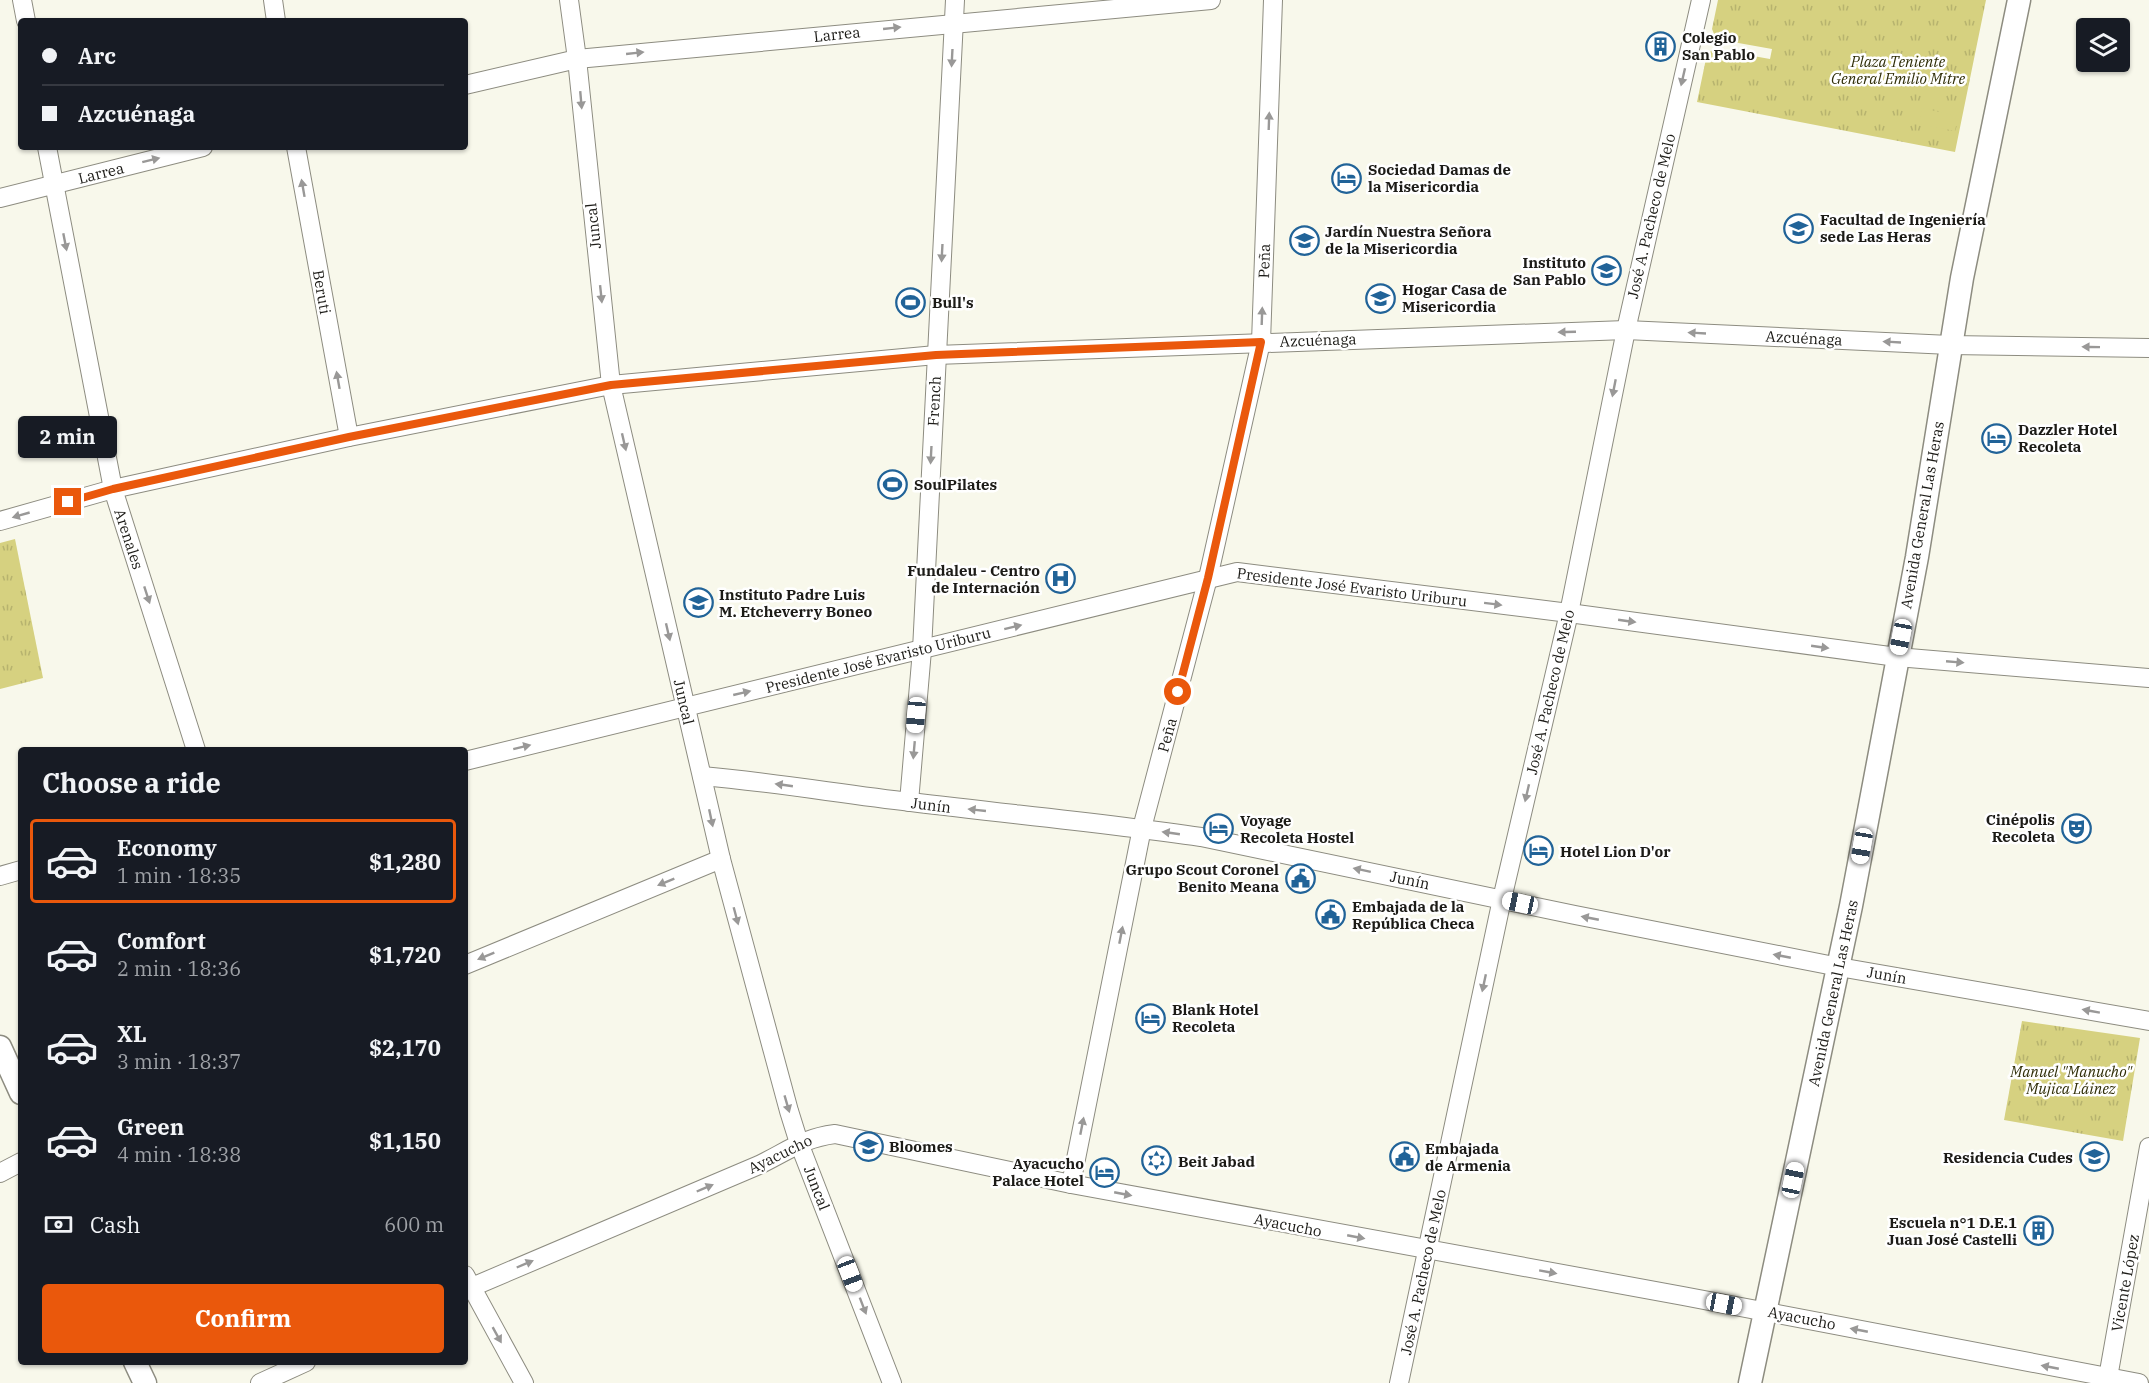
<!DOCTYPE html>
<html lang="en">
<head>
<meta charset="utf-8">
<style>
	body { margin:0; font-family:"IBM Plex Serif",serif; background:#20242c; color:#f1f3f6; height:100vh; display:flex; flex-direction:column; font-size:22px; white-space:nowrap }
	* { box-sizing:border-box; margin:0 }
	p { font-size:20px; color:#9ea1a6 }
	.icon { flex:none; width:33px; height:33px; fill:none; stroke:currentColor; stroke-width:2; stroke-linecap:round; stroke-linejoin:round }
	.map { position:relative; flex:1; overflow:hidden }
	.drawer { position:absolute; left:18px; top:747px; width:450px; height:618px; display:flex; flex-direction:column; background:#171b24; border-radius:6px; box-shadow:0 2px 4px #0004 }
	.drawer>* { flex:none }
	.banner { position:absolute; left:18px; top:18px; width:450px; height:132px; border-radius:6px; box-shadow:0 2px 4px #0004; display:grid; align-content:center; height:132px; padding:0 24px; background:#171b24 }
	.tools { position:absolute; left:2076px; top:18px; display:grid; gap:12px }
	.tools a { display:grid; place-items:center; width:54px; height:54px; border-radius:6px; background:#171b24; box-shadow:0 2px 4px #0004; font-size:30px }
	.end { position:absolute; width:27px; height:27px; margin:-14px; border:8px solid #ea580c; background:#fff; box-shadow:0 0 0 3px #fff }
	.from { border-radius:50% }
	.bubble { position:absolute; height:42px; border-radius:6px; background:#171b24; box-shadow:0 2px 4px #0004; font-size:20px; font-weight:700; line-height:42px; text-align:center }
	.car { position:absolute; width:18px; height:36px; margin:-18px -9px; border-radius:8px; box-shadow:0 0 4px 2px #0007; background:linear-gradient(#fff 24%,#345 0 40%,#fff 0 76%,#345 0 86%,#fff 0) }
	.banner b { display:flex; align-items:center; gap:21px; height:57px; font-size:22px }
	.banner b+b { border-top:2px solid #363941 }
	.banner i { width:15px; height:15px; background:#f1f3f6 }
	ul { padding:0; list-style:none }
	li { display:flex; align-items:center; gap:18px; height:84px; margin:0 12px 9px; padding:0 12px; border:3px solid transparent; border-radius:6px }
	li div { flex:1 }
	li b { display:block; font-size:22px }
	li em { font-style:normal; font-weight:700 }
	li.current { border-color:#ea580c }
	li>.icon { width:54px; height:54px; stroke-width:1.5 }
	h2 { padding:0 24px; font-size:27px; line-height:72px }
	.pay { display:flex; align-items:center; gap:15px; height:66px; padding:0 24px; font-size:22px }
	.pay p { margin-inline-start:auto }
	.cta { display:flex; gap:12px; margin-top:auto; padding:12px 24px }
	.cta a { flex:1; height:69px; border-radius:6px; background:#ea580c; color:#fff; font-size:24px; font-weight:700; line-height:69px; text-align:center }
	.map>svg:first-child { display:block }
	.grass { fill:url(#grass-tufts) }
	.garden { fill:#d6d180 }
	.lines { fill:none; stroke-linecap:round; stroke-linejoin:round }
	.minor-casing { stroke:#8d8c80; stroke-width:20 }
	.major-casing { stroke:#8d8c80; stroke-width:25 }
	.minor { stroke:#fff; stroke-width:18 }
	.major { stroke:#fff; stroke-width:22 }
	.oneway { fill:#999897 }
	.route { stroke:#ea580c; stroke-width:8 }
	.labels { text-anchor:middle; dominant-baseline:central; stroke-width:5; stroke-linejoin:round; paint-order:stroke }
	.street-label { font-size:15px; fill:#1c1b17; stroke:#fff }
	.poi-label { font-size:15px; font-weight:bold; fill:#1c1b17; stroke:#fff; text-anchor:start }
	.park-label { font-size:15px; font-style:italic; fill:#2f2d07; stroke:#fff }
</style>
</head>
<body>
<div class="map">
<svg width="2149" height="1383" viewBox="0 0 2149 1383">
	<defs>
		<pattern id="grass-tufts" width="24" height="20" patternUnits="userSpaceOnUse" patternTransform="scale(1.5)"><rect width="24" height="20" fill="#d6d180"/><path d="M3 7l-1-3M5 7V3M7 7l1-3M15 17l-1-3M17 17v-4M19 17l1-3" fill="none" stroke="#b7b36e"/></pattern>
	</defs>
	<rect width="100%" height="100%" fill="#f8f8eb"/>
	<g class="grass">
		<path d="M1718,0H1986L1955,152L1697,102L1707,54L1714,49L1770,59L1772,49L1716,39L1712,29Z"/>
		<path d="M15,539L43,678L0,689V543Z"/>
		<path d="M2022,1021L2140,1038L2123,1141L2004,1120Z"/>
	</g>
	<path class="garden" d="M1922,108L1958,116L1955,131L1919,124Z"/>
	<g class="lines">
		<defs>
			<g id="minor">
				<path d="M22,0L26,21"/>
				<path d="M273,0L276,21"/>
				<path d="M569,0L577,59L611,385L721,859L789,1111L799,1143L892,1383"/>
				<path d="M465,85L577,59L1211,0"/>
				<path d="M47,147L113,489L196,750"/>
				<path d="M296,147L349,437"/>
				<path d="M0,198L203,147"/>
				<path d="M0,521L113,489L349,437L611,385L936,355L1626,330L1950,345L2149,348"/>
				<path d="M465,761L1237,572L1569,613L1897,657L2149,678"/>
				<path d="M702,776C772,782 841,794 911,802C1008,814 1105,823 1201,837L1575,915L1839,967L2149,1021"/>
				<path d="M909,802L922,650L955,0"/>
				<path d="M0,876L21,870"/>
				<path d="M465,965L721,859"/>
				<path d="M0,1173L21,1162"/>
				<path d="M1071,1184L1142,828L1208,578L1261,342L1273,0"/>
				<path d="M465,1275L524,1383"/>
				<path d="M465,1290L759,1165C788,1151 803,1138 835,1134L1071,1184L1683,1296L2139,1383"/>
				<path d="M260,1383L306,1362"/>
				<path d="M1399,1383L1502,899L1569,613L1626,330L1701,0"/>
				<path d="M2107,1383L2149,1147"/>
			</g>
			<g id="major">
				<path d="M0,1047L21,1093"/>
				<path d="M135,1362L145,1383"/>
				<path d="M1750,1383L1851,906L1917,557L1962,278L2019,0"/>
			</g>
		</defs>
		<use href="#minor" class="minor-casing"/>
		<use href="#major" class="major-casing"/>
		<use href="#minor" class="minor"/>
		<use href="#major" class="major"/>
	</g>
	<defs><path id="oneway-solid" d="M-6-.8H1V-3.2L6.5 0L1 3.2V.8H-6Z" transform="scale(1.5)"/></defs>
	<g class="oneway">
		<use href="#oneway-solid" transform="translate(892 28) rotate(-6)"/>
		<use href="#oneway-solid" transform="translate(635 53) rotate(-6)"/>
		<use href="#oneway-solid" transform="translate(952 58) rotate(93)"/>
		<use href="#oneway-solid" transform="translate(1683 77) rotate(103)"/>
		<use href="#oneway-solid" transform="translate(581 100) rotate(85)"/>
		<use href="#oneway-solid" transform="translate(1269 121) rotate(-88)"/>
		<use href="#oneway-solid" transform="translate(151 160) rotate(-14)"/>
		<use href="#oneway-solid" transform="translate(303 188) rotate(-100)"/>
		<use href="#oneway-solid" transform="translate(65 242) rotate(79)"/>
		<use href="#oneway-solid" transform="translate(942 253) rotate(93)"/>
		<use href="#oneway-solid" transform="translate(601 294) rotate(84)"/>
		<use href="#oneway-solid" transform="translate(1262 316) rotate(-88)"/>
		<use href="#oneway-solid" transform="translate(1567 332) rotate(178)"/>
		<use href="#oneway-solid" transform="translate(1697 333) rotate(-177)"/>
		<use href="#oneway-solid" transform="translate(1892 342) rotate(-177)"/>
		<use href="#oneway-solid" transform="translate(2091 347) rotate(-179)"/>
		<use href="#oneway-solid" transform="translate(338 380) rotate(-100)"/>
		<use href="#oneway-solid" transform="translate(1614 388) rotate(101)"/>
		<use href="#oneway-solid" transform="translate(624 442) rotate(77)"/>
		<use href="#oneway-solid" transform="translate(931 455) rotate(93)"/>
		<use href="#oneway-solid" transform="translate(21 515) rotate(164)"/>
		<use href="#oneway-solid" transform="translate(147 595) rotate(72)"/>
		<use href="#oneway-solid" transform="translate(1493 604) rotate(7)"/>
		<use href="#oneway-solid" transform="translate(1627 621) rotate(8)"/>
		<use href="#oneway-solid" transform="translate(1013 627) rotate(-14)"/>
		<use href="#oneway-solid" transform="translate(668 632) rotate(77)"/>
		<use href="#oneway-solid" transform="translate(1820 647) rotate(8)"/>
		<use href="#oneway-solid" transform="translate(1955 662) rotate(5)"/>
		<use href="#oneway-solid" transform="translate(742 693) rotate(-13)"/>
		<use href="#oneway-solid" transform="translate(522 747) rotate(-14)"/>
		<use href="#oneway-solid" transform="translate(914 750) rotate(95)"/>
		<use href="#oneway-solid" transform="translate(784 785) rotate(-172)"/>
		<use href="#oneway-solid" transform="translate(1527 793) rotate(103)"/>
		<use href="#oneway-solid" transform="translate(977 810) rotate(-174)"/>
		<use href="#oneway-solid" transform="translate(711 818) rotate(78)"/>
		<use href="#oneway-solid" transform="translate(1171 833) rotate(-172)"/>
		<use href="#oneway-solid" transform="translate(1362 870) rotate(-168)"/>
		<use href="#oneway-solid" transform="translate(666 882) rotate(158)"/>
		<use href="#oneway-solid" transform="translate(736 916) rotate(75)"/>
		<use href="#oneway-solid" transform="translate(1590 918) rotate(-169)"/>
		<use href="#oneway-solid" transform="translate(1121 935) rotate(-79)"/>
		<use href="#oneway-solid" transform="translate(486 956) rotate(158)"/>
		<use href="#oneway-solid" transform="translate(1782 956) rotate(-169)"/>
		<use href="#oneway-solid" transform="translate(1484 983) rotate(102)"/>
		<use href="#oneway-solid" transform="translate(2091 1011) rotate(-170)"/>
		<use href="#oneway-solid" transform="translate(787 1104) rotate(74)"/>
		<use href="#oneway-solid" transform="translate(1082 1126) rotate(-79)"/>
		<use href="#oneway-solid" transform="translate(705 1188) rotate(-23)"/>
		<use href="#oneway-solid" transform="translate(1123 1194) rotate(11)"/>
		<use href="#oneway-solid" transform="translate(1356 1237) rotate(11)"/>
		<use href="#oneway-solid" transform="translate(525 1264) rotate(-23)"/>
		<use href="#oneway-solid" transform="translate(1548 1272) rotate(10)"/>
		<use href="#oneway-solid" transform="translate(863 1306) rotate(69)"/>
		<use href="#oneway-solid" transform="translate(1859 1330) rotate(-169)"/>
		<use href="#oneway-solid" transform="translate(497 1335) rotate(61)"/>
		<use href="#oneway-solid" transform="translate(2050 1367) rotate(-169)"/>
	</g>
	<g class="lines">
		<path class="route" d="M68,502L113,489L349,437L611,385L936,355L1261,342L1208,578L1178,692"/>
	</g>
	<defs>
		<symbol id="building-ring" viewBox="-11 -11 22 22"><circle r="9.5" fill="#fff" stroke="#216398" stroke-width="1.5"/><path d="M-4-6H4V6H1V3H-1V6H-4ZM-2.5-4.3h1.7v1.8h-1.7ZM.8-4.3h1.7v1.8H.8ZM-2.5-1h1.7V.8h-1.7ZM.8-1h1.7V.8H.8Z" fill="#216398"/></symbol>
		<symbol id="hotel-ring" viewBox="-11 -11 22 22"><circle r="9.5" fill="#fff" stroke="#216398" stroke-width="1.5"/><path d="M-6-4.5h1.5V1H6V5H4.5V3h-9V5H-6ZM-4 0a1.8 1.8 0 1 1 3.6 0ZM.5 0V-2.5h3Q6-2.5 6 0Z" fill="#216398"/></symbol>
		<symbol id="university-ring" viewBox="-11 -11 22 22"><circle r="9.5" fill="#fff" stroke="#216398" stroke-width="1.5"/><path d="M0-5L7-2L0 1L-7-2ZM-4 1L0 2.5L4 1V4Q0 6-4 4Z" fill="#216398"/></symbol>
		<symbol id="school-ring" viewBox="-11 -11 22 22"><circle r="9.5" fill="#fff" stroke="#216398" stroke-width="1.5"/><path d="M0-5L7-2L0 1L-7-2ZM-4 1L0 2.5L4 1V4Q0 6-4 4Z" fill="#216398"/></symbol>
		<symbol id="stadium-ring" viewBox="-11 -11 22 22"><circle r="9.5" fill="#fff" stroke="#216398" stroke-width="1.5"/><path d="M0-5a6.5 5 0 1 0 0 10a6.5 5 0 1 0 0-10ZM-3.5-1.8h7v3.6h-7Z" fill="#216398"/></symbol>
		<symbol id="hospital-ring" viewBox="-11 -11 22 22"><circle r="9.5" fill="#fff" stroke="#216398" stroke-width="1.5"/><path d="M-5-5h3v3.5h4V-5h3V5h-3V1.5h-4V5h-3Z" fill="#216398"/></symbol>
		<symbol id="theatre-ring" viewBox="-11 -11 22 22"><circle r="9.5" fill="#fff" stroke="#216398" stroke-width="1.5"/><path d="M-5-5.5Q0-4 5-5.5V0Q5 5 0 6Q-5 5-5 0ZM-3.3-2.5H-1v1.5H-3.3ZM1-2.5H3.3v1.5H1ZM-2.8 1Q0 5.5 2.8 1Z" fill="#216398"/></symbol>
		<symbol id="civic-ring" viewBox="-11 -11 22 22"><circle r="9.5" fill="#fff" stroke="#216398" stroke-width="1.5"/><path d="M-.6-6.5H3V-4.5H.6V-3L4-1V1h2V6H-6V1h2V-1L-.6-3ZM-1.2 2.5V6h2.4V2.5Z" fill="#216398"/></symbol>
		<symbol id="synagogue-ring" viewBox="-11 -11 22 22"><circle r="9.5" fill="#fff" stroke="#216398" stroke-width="1.5"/><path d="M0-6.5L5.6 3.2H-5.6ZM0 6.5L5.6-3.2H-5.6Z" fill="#216398"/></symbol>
	</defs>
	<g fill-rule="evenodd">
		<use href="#building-ring" x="1644" y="30" width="33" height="33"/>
		<use href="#hotel-ring" x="1330" y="162" width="33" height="33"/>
		<use href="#university-ring" x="1782" y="212" width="33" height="33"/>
		<use href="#school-ring" x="1288" y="224" width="33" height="33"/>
		<use href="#school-ring" x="1590" y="254" width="33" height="33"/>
		<use href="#school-ring" x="1364" y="282" width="33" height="33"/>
		<use href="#stadium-ring" x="894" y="286" width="33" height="33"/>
		<use href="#hotel-ring" x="1980" y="422" width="33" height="33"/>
		<use href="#stadium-ring" x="876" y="468" width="33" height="33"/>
		<use href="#hospital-ring" x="1044" y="562" width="33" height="33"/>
		<use href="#school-ring" x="682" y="586" width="33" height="33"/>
		<use href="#theatre-ring" x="2060" y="812" width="33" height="33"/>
		<use href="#hotel-ring" x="1202" y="812" width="33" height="33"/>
		<use href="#hotel-ring" x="1522" y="834" width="33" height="33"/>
		<use href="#civic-ring" x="1284" y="862" width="33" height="33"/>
		<use href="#civic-ring" x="1314" y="898" width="33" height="33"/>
		<use href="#hotel-ring" x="1134" y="1002" width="33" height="33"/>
		<use href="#school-ring" x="852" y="1130" width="33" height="33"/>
		<use href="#civic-ring" x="1388" y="1140" width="33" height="33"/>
		<use href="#university-ring" x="2078" y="1140" width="33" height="33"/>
		<use href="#synagogue-ring" x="1140" y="1144" width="33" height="33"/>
		<use href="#hotel-ring" x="1088" y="1156" width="33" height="33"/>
		<use href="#building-ring" x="2022" y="1214" width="33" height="33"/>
	</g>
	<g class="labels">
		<g class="street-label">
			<text transform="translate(837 34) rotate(-6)">Larrea</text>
			<text transform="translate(101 173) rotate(-14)">Larrea</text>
			<text transform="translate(1651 216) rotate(-77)">José A. Pacheco de Melo</text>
			<text transform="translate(593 226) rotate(-96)">Juncal</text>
			<text transform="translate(1264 261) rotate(-88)">Peña</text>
			<text transform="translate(322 292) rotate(80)">Beruti</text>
			<text transform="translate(1804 338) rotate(3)">Azcuénaga</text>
			<text transform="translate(1318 340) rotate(-2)">Azcuénaga</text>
			<text transform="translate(934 401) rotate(-87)">French</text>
			<text transform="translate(1922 515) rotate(-80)">Avenida General Las Heras</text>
			<text transform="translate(129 539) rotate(72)">Arenales</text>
			<text transform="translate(1352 587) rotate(7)">Presidente José Evaristo Uriburu</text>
			<text transform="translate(878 660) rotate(-14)">Presidente José Evaristo Uriburu</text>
			<text transform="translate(1550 692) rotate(-77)">José A. Pacheco de Melo</text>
			<text transform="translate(684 702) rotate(77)">Juncal</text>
			<text transform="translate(1167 735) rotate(-75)">Peña</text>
			<text transform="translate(931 805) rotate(7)">Junín</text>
			<text transform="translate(1410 880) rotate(12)">Junín</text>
			<text transform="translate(1887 975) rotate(10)">Junín</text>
			<text transform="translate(1833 993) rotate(-78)">Avenida General Las Heras</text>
			<text transform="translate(780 1154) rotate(-26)">Ayacucho</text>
			<text transform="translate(817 1188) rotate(69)">Juncal</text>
			<text transform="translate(1288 1225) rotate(11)">Ayacucho</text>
			<text transform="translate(1423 1272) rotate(-78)">José A. Pacheco de Melo</text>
			<text transform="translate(2125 1283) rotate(-80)">Vicente López</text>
			<text transform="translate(1802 1318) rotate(11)">Ayacucho</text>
		</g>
		<g class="poi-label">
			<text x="1682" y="37">Colegio<tspan x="1682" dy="17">San Pablo</tspan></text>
			<text x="1368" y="169">Sociedad Damas de<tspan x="1368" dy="17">la Misericordia</tspan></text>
			<text x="1820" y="219">Facultad de Ingeniería<tspan x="1820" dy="17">sede Las Heras</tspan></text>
			<text x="1325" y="231">Jardín Nuestra Señora<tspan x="1325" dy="17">de la Misericordia</tspan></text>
			<text x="1586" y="262" text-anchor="end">Instituto<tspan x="1586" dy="17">San Pablo</tspan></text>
			<text x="1402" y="289">Hogar Casa de<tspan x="1402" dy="17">Misericordia</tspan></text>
			<text x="932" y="302">Bull's</text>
			<text x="2018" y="429">Dazzler Hotel<tspan x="2018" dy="17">Recoleta</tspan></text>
			<text x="914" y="484">SoulPilates</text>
			<text x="1040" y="570" text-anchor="end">Fundaleu - Centro<tspan x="1040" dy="17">de Internación</tspan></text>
			<text x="719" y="594">Instituto Padre Luis<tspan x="719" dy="17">M. Etcheverry Boneo</tspan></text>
			<text x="2055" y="819" text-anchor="end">Cinépolis<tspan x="2055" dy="17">Recoleta</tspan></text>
			<text x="1240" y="820">Voyage<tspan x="1240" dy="17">Recoleta Hostel</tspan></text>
			<text x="1560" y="851">Hotel Lion D'or</text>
			<text x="1279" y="869" text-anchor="end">Grupo Scout Coronel<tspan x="1279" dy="17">Benito Meana</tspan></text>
			<text x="1352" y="906">Embajada de la<tspan x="1352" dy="17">República Checa</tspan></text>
			<text x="1172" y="1009">Blank Hotel<tspan x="1172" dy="17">Recoleta</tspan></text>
			<text x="889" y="1146">Bloomes</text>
			<text x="1425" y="1148">Embajada<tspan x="1425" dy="17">de Armenia</tspan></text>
			<text x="2073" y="1157" text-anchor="end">Residencia Cudes</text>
			<text x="1178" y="1161">Beit Jabad</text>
			<text x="1084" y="1163" text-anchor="end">Ayacucho<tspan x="1084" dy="17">Palace Hotel</tspan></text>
			<text x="2017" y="1222" text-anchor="end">Escuela n°1 D.E.1<tspan x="2017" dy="17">Juan José Castelli</tspan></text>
		</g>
		<g class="park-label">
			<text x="1898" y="61">Plaza Teniente<tspan x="1898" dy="17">General Emilio Mitre</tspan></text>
			<text x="2071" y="1071">Manuel "Manucho"<tspan x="2071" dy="17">Mujica Láinez</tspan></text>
		</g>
	</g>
</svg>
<div class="tools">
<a><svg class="icon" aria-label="layers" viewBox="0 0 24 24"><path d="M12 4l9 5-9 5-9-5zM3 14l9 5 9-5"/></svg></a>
</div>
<i class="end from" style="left:1178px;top:692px"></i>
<i class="end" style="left:68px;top:502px"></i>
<div class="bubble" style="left:18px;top:416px;width:99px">2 min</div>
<i class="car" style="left:1901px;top:637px;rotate:191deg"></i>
<i class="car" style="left:916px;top:715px;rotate:185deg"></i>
<i class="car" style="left:1862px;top:846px;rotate:190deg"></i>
<i class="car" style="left:1520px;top:903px;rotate:282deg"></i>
<i class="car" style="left:1793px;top:1180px;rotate:12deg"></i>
<i class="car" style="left:850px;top:1274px;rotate:159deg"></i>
<i class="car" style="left:1724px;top:1304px;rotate:101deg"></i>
<div class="banner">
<b><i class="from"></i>Arc</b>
<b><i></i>Azcuénaga</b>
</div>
<section class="drawer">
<h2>Choose a ride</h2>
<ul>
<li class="current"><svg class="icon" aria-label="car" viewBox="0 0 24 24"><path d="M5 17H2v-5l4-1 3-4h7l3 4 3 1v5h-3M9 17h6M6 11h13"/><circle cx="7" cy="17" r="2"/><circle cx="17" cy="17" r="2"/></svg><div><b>Economy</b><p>1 min · 18:35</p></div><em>$1,280</em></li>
<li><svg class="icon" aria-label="car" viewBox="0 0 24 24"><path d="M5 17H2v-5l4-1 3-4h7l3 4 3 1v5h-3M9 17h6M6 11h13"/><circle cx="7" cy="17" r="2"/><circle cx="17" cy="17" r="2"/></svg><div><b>Comfort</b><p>2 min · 18:36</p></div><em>$1,720</em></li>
<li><svg class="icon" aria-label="car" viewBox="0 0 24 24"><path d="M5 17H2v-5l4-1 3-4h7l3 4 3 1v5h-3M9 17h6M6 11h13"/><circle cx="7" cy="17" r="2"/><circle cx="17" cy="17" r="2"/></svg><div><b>XL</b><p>3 min · 18:37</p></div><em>$2,170</em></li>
<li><svg class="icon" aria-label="car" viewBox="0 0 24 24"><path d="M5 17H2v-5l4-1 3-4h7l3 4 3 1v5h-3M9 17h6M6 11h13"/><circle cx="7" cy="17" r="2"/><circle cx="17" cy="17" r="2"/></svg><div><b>Green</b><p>4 min · 18:38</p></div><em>$1,150</em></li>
</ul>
<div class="pay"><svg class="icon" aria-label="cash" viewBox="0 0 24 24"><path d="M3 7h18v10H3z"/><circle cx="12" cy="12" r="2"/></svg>Cash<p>600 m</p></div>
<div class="cta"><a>Confirm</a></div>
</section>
</div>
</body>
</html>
